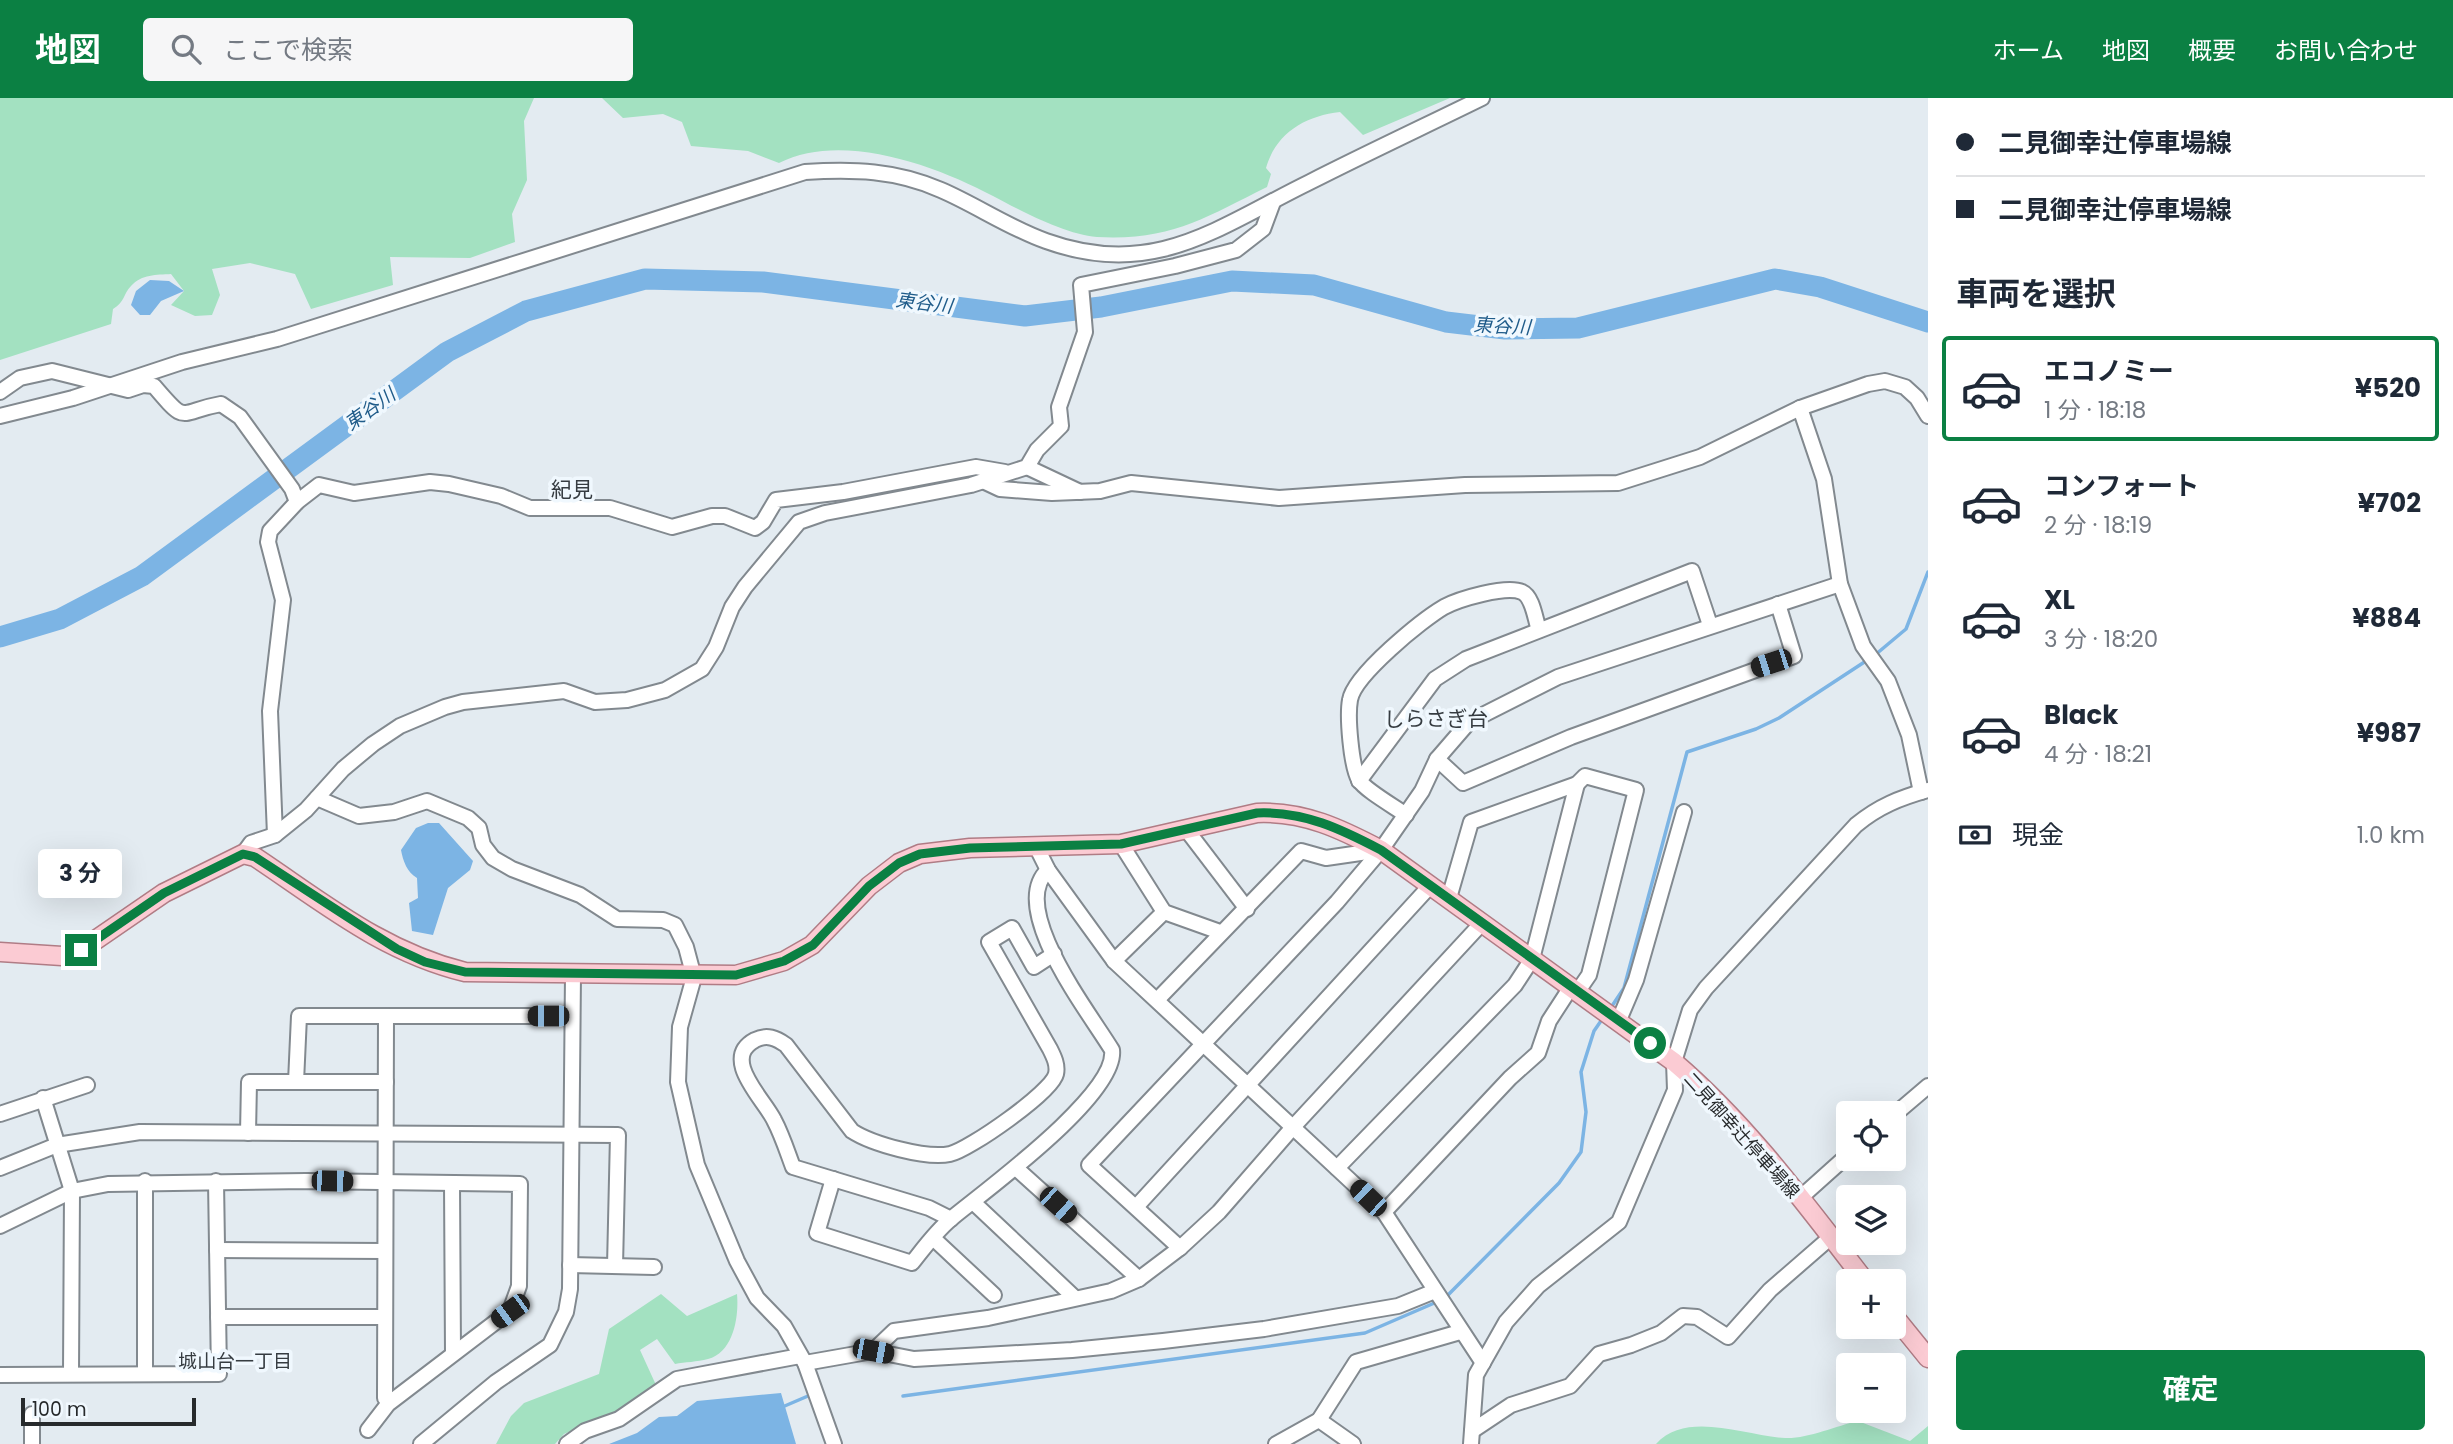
<!DOCTYPE html>
<html lang="ja">
<head>
<meta charset="utf-8">
<style>
	body { margin:0; font-family:Poppins,"Noto Sans JP",sans-serif; background:#f6f6f7; color:#1f2937; height:100vh; display:flex; flex-direction:column; font-size:26px; white-space:nowrap }
	* { box-sizing:border-box; margin:0 }
	p { font-size:23px; color:#747a83 }
	.icon { flex:none; width:38px; height:38px; fill:none; stroke:currentColor; stroke-width:2; stroke-linecap:round; stroke-linejoin:round }
	.map { position:relative; flex:1; overflow:hidden }
	.details { display:flex; flex-direction:column; background:#fff; width:525px }
	.details>* { flex:none }
	.hud { display:grid; align-content:center; height:154px; padding:0 28px; background:#fff }
	.buttons { position:absolute; left:1836px; top:1003px; display:grid; gap:14px }
	.buttons a { display:grid; place-items:center; width:70px; height:70px; border-radius:7px; background:#fff; box-shadow:0 7px 28px #0002; font-size:35px }
	.scale { position:absolute; left:21px; bottom:18px; width:175px; box-sizing:border-box; padding-left:7px; border:4px solid #272a2c; border-top:0; font-size:19px; line-height:24px; white-space:nowrap; color:#272a2c; -webkit-text-stroke:5px #f0f8fe; paint-order:stroke }
	.end { position:absolute; width:32px; height:32px; margin:-16px; border:9px solid #0b8043; background:#fff; box-shadow:0 0 0 4px #fff }
	.from { border-radius:50% }
	.bubble { position:absolute; height:49px; border-radius:7px; background:#fff; box-shadow:0 7px 28px #0002; font-size:23px; font-weight:700; line-height:49px; text-align:center }
	.car { position:absolute; width:21px; height:42px; margin:-21px -10px; border-radius:9px; box-shadow:0 0 5px 2px #0007; background:linear-gradient(#222 24%,#8ab4d8 0 40%,#222 0 76%,#8ab4d8 0 86%,#222 0) }
	.hud b { display:flex; align-items:center; gap:24px; height:66px; font-size:26px }
	.hud b+b { border-top:2px solid #e0e1e3 }
	.hud i { width:18px; height:18px; background:#1f2937 }
	ul { padding:0; list-style:none }
	li { display:flex; align-items:center; gap:21px; height:105px; margin:0 14px 10px; padding:0 14px; border:4px solid transparent; border-radius:7px }
	li div { flex:1 }
	li b { display:block; font-size:26px }
	li em { font-style:normal; font-weight:700 }
	li.current { border-color:#0b8043 }
	li>.icon { width:63px; height:63px; stroke-width:1.5 }
	h2 { padding:0 28px; font-size:32px; line-height:84px }
	.pay { display:flex; align-items:center; gap:18px; height:77px; padding:0 28px; font-size:26px }
	.pay p { margin-inline-start:auto }
	.button { display:flex; gap:14px; margin-top:auto; padding:14px 28px }
	.button a { flex:1; height:80px; border-radius:7px; background:#0b8043; color:#fff; font-size:28px; font-weight:700; line-height:80px; text-align:center }
	header { display:flex; align-items:center; gap:42px; box-sizing:border-box; height:98px; padding:0 35px; background:#0b8043; color:#fff }
	header strong { font-size:33px }
	nav { display:flex; gap:38px; margin-inline-start:auto; font-size:24px }
	.search { width:490px; height:63px; background:#f6f6f7; display:flex; align-items:center; gap:18px; box-sizing:border-box; padding:0 24px; border-radius:7px; color:#747a83; font-size:26px }
	main { display:flex; flex:1; min-height:0 }
	.map>svg:first-child { display:block }
	.green { fill:#a3e1c1 }
	.water { fill:#7cb4e4 }
	.lines { fill:none; stroke-linecap:round; stroke-linejoin:round }
	.stream { stroke:#7cb4e4; stroke-width:3.5 }
	.river { stroke:#7cb4e4; stroke-width:21 }
	.minor-casing { stroke:#82898f; stroke-width:18 }
	.major-casing { stroke:#b07c85; stroke-width:21 }
	.minor { stroke:#fff; stroke-width:14 }
	.major { stroke:#fbcbd3; stroke-width:18 }
	.route { stroke:#0b8043; stroke-width:9 }
	.labels { text-anchor:middle; dominant-baseline:central; stroke-width:7; stroke-linejoin:round; paint-order:stroke }
	.street-label { font-size:18px; fill:#272a2c; stroke:#f0f8fe }
	.water-label { font-size:19px; font-style:italic; fill:#205c8a; stroke:#f0f8fe }
	.neighbourhood-label { font-size:19px; fill:#363c41; stroke:#f0f8fe }
	.quarter-label { font-size:21px; fill:#363c41; stroke:#f0f8fe }
</style>
</head>
<body>
<header>
<strong>地図</strong>
<div class="search"><svg class="icon" aria-label="search" viewBox="0 0 24 24"><circle cx="10" cy="10" r="6"/><path d="M15 15l6 6"/></svg>ここで検索</div>
<nav><a>ホーム</a><a>地図</a><a>概要</a><a>お問い合わせ</a></nav>
</header>
<main>
<div class="map">
<svg width="1928" height="1346" viewBox="0 0 1928 1346">
	<rect width="100%" height="100%" fill="#e3ebf1"/>
	<g class="green">
		<path d="M0,0H534L524,23L527,82L512,116L515,144L470,160L390,159L393,187L311,211L295,176L250,165L212,171L220,197L212,217L195,218L171,207L184,193L171,176C156,177 142,176 131,188C123,196 125,204 113,211L111,226L0,262Z"/>
		<path d="M602,0H1450L1363,37L1340,14C1305,18 1276,35 1266,70L1271,76L1267,89C1204,120 1171,143 1097,139C1066,137 1021,113 993,98C935,67 841,33 779,65L748,53L691,48L682,24L663,16L623,20Z"/>
		<path d="M661,1196L687,1218L737,1196C739,1218 734,1254 708,1261C697,1264 685,1264 675,1266L657,1241L640,1252L656,1287L625,1309L564,1336L555,1346H496L511,1318L524,1305L599,1276L609,1231Z"/>
		<path d="M1858,1323L1910,1343L1928,1328V1346H1656C1687,1312 1745,1338 1785,1340C1807,1341 1836,1328 1858,1323Z"/>
	</g>
	<g class="water">
		<path d="M150,182L169,183L184,193L161,203L150,217H140L131,207L136,193Z"/>
		<path d="M428,725H439L473,763L470,772L448,790L433,837L412,833L409,805L418,800L417,780C407,774 403,763 401,752L416,730Z"/>
		<path d="M781,1295L796,1346H609L637,1335L659,1319L677,1318L697,1303Z"/>
	</g>
	<g class="lines">
		<g class="stream">
			<path d="M1875,557L1906,531L1928,474"/>
			<path d="M1610,911L1624,890L1687,654L1756,631L1779,620L1869,561"/>
			<path d="M1446,1199L1559,1085L1581,1054L1586,1014L1581,974L1594,933L1603,920"/>
			<path d="M903,1298L1365,1235L1439,1203"/>
			<path d="M780,1310L808,1298"/>
		</g>
		<path class="river" d="M0,539L60,521L142,478L447,254L526,213L645,181L763,184L1025,218L1101,209L1232,183L1314,187L1446,224L1505,231L1578,230L1775,181L1820,189L1928,224"/>
		<defs>
			<g id="minor">
				<path d="M0,294L20,280L52,273L128,292L143,287L154,288C188,328 177,314 221,306L240,319L292,391L297,404"/>
				<path d="M1800,310L1824,381L1840,486L1863,548L1888,583L1909,637L1921,694"/>
				<path d="M0,318L73,300L182,264L277,241L805,74C853,71 896,72 941,92C976,107 1009,130 1046,143C1154,182 1218,129 1310,84C1367,55 1425,28 1482,0"/>
				<path d="M1027,369L1080,394"/>
				<path d="M983,383L1000,391L1052,395L1100,393L1131,385L1279,400L1465,387L1618,385L1700,359L1800,310L1868,286L1885,283L1905,289L1917,300L1928,318"/>
				<path d="M1437,661L1463,685L1571,639L1794,558L1778,506"/>
				<path d="M1359,683L1435,581L1466,561L1692,473L1710,527"/>
				<path d="M1577,686L1585,678L1636,692L1589,877L1578,893"/>
				<path d="M317,700L359,718L394,714L427,703L468,720L479,730L483,747L493,760L512,771L580,797L617,821L663,822L675,827L686,849L694,879L680,929L678,984L697,1067L737,1163L757,1200L784,1228L805,1265L834,1346"/>
				<path d="M1406,717C1395,709 1365,692 1359,682C1351,668 1347,618 1350,602C1354,577 1422,522 1444,509C1459,501 1506,487 1522,494C1533,499 1535,521 1539,532"/>
				<path d="M1186,731L1247,811"/>
				<path d="M275,737L270,613L283,502L268,444L270,433L297,404L319,387L354,395L430,384L449,386L501,398L530,410H610L672,429L712,418H725L755,430L763,424L776,402L843,394L976,369L1005,374"/>
				<path d="M1121,746L1164,814L1220,834"/>
				<path d="M1037,750L1048,772L1114,863L1384,1114L1483,1265"/>
				<path d="M243,756L251,745L275,737L306,712L343,671L373,646L400,628L445,609L463,604L564,593L595,604L627,602L665,592L702,571L716,549L732,509L745,489L799,424L825,415L971,387L1027,369L1037,352L1061,328L1059,309L1085,234L1081,187L1175,168L1236,152L1263,131L1273,104"/>
				<path d="M1481,826L1294,1028L1219,1114L1180,1150L1089,1067L1337,804L1381,752L1422,693L1437,661L1469,624L1558,579L1840,486"/>
				<path d="M1114,863L1164,814"/>
				<path d="M1158,901L1301,753L1326,760L1381,752"/>
				<path d="M1619,922L1636,882L1684,714"/>
				<path d="M296,984L299,918H572"/>
				<path d="M43,1000L72,1093L71,1276"/>
				<path d="M0,1016L87,987"/>
				<path d="M1894,1017L1928,988"/>
				<path d="M248,1035L249,984H386"/>
				<path d="M0,1070L57,1047L140,1034L618,1037L615,1168"/>
				<path d="M1337,1070L1515,887L1532,861L1577,686L1471,724L1449,800"/>
				<path d="M1017,1071L1139,1181"/>
				<path d="M833,1081L817,1135L912,1165C924,1150 936,1133 952,1120C986,1092 1118,996 1112,952C1089,914 1007,810 1048,772"/>
				<path d="M145,1083V1276"/>
				<path d="M452,1085L453,1255"/>
				<path d="M1800,1100L1848,1057"/>
				<path d="M974,1105L1075,1200"/>
				<path d="M1136,1109L1430,788"/>
				<path d="M1384,1114L1510,980L1538,955L1549,923L1571,889"/>
				<path d="M951,1121L929,1110L793,1069C787,1053 782,1037 774,1022C764,1001 720,961 755,942C767,936 776,940 786,947L852,1033C872,1046 926,1061 950,1056C969,1052 1052,994 1056,976C1058,967 1054,959 1050,951L989,844L1012,830L1034,869L1054,856"/>
				<path d="M0,1128L72,1093L108,1086L306,1083L520,1086L519,1188L510,1213L388,1306L368,1332"/>
				<path d="M933,1140L994,1197"/>
				<path d="M217,1152L385,1153"/>
				<path d="M570,1167L654,1169"/>
				<path d="M218,1219H385"/>
				<path d="M873,1253L894,1233L988,1220L1111,1193L1139,1181L1180,1150"/>
				<path d="M805,1265L873,1253L914,1261L1072,1252L1163,1243L1264,1231L1398,1208L1435,1193"/>
				<path d="M0,1277L219,1276L216,1083"/>
				<path d="M385,1300L386,918"/>
				<path d="M32,1316V1346"/>
				<path d="M1319,1322L1353,1346"/>
				<path d="M1472,1333L1511,1307L1570,1288L1599,1256L1631,1247L1661,1235L1683,1218L1697,1219L1728,1239L1770,1192L1831,1139"/>
				<path d="M421,1346L496,1284L550,1247L566,1214L570,1191L573,877"/>
				<path d="M567,1346L585,1333L619,1321L677,1281L800,1258"/>
				<path d="M1276,1346L1319,1322L1356,1264L1460,1234"/>
				<path d="M1471,1346L1476,1277L1506,1224L1538,1188L1619,1124L1675,992L1674,964L1690,912L1706,890L1856,727C1879,708 1900,700 1928,692"/>
			</g>
			<g id="major">
				<path d="M0,854L62,858L81,852L164,795L243,756L255,759C324,805 383,854 465,874L736,877L784,863L812,847L869,788L899,765L920,756L970,750L1121,746L1257,715C1304,713 1341,731 1381,752L1674,964C1747,1026 1807,1108 1865,1183"/>
				<path d="M1894,1218L1928,1260"/>
			</g>
		</defs>
		<use href="#minor" class="minor-casing"/>
		<use href="#major" class="major-casing"/>
		<use href="#minor" class="minor"/>
		<use href="#major" class="major"/>
	</g>
	<g class="lines">
		<path class="route" d="M81,852L164,795L243,756L255,759L397,851L425,864L465,874L736,877L784,863L813,847L869,788L899,765L920,756L970,750L1121,746L1257,715C1304,713 1341,731 1381,752L1650,945"/>
	</g>
	<g class="labels">
		<g class="street-label">
			<text transform="translate(1742 1037) rotate(48)">二見御幸辻停車場線</text>
		</g>
		<g class="water-label">
			<text transform="translate(924 205) rotate(7)">東谷川</text>
			<text transform="translate(1502 228) rotate(3)">東谷川</text>
			<text transform="translate(370 311) rotate(-36)">東谷川</text>
		</g>
		<g class="neighbourhood-label">
			<text x="235" y="1263">城山台一丁目</text>
		</g>
		<g class="quarter-label">
			<text x="572" y="391">紀見</text>
			<text x="1436" y="620">しらさぎ台</text>
		</g>
	</g>
</svg>
<div class="buttons">
<a><svg class="icon" aria-label="locate" viewBox="0 0 24 24"><circle cx="12" cy="12" r="6"/><path d="M12 2v4M12 18v4M2 12h4M18 12h4"/></svg></a>
<a><svg class="icon" aria-label="layers" viewBox="0 0 24 24"><path d="M12 4l9 5-9 5-9-5zM3 14l9 5 9-5"/></svg></a>
<a>+</a>
<a>−</a>
</div>
<div class="scale">100 m</div>
<i class="end from" style="left:1650px;top:945px"></i>
<i class="end" style="left:81px;top:852px"></i>
<div class="bubble" style="left:38px;top:751px;width:84px">3 分</div>
<i class="car" style="left:1771px;top:565px;rotate:252deg"></i>
<i class="car" style="left:548px;top:918px;rotate:270deg"></i>
<i class="car" style="left:332px;top:1083px;rotate:91deg"></i>
<i class="car" style="left:1368px;top:1100px;rotate:314deg"></i>
<i class="car" style="left:1058px;top:1107px;rotate:132deg"></i>
<i class="car" style="left:510px;top:1213px;rotate:234deg"></i>
<i class="car" style="left:873px;top:1253px;rotate:101deg"></i>
</div>
<section class="details">
<div class="hud">
<b><i class="from"></i>二見御幸辻停車場線</b>
<b><i></i>二見御幸辻停車場線</b>
</div>
<h2>車両を選択</h2>
<ul>
<li class="current"><svg class="icon" aria-label="car" viewBox="0 0 24 24"><path d="M5 17H2v-5l4-1 3-4h7l3 4 3 1v5h-3M9 17h6M6 11h13"/><circle cx="7" cy="17" r="2"/><circle cx="17" cy="17" r="2"/></svg><div><b>エコノミー</b><p>1 分 · 18:18</p></div><em>¥520</em></li>
<li><svg class="icon" aria-label="car" viewBox="0 0 24 24"><path d="M5 17H2v-5l4-1 3-4h7l3 4 3 1v5h-3M9 17h6M6 11h13"/><circle cx="7" cy="17" r="2"/><circle cx="17" cy="17" r="2"/></svg><div><b>コンフォート</b><p>2 分 · 18:19</p></div><em>¥702</em></li>
<li><svg class="icon" aria-label="car" viewBox="0 0 24 24"><path d="M5 17H2v-5l4-1 3-4h7l3 4 3 1v5h-3M9 17h6M6 11h13"/><circle cx="7" cy="17" r="2"/><circle cx="17" cy="17" r="2"/></svg><div><b>XL</b><p>3 分 · 18:20</p></div><em>¥884</em></li>
<li><svg class="icon" aria-label="car" viewBox="0 0 24 24"><path d="M5 17H2v-5l4-1 3-4h7l3 4 3 1v5h-3M9 17h6M6 11h13"/><circle cx="7" cy="17" r="2"/><circle cx="17" cy="17" r="2"/></svg><div><b>Black</b><p>4 分 · 18:21</p></div><em>¥987</em></li>
</ul>
<div class="pay"><svg class="icon" aria-label="cash" viewBox="0 0 24 24"><path d="M3 7h18v10H3z"/><circle cx="12" cy="12" r="2"/></svg>現金<p>1.0 km</p></div>
<div class="button"><a>確定</a></div>
</section>
</main>
</body>
</html>
